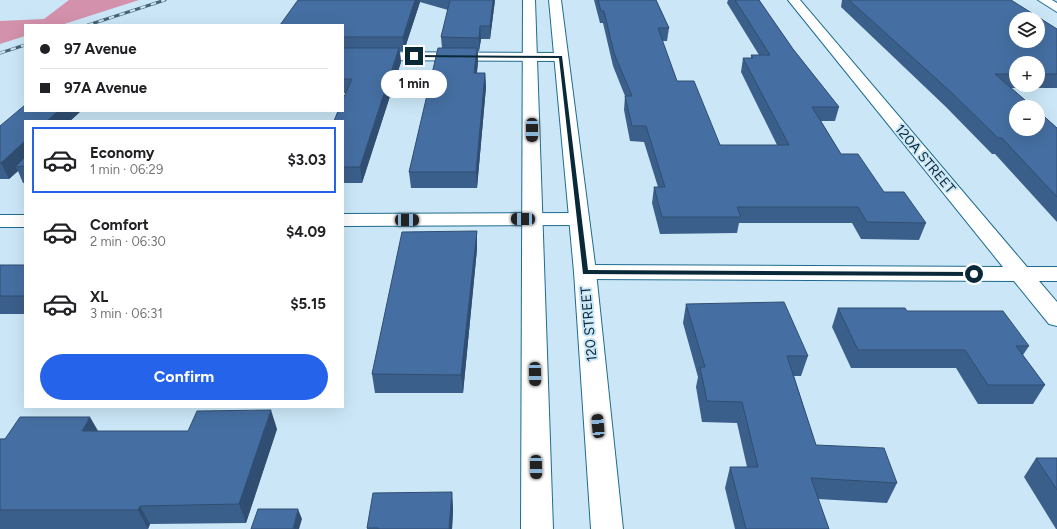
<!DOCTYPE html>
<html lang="en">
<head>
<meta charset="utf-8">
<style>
	body { margin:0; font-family:Figtree,sans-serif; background:#f2f2f2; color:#202124; height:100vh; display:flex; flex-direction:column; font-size:15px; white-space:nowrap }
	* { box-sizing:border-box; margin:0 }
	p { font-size:13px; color:#757577 }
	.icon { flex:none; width:22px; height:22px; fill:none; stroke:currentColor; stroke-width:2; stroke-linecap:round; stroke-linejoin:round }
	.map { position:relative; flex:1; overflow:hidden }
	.side { position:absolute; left:24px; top:120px; width:320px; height:288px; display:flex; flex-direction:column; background:#fff; border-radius:0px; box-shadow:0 4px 16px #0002 }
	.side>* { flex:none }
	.hud { position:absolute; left:24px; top:24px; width:320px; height:88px; border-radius:0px; box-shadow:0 4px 16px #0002; display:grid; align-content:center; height:88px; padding:0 16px; background:#fff }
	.fabs { position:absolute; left:1009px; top:12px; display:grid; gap:8px }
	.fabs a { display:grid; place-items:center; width:36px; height:36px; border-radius:50%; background:#fff; box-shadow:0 4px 16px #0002; font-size:20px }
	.end { position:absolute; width:18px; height:18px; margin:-9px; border:5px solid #092939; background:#fff; box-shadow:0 0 0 2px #fff }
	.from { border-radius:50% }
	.bubble { position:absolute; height:28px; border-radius:14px; background:#fff; box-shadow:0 4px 16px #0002; font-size:13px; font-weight:700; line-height:28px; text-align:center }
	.car { position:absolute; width:12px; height:24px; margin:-12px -6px; border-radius:5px; box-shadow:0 0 3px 1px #0007; background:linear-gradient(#222 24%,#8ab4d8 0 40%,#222 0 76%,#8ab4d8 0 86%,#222 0) }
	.hud b { display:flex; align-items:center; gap:14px; height:38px; font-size:15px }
	.hud b+b { border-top:1px solid #e0e0e0 }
	.hud i { width:10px; height:10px; background:#202124 }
	ul { padding:7px 0 0; list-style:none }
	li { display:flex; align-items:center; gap:12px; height:66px; margin:0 8px 6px; padding:0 8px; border:2px solid transparent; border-radius:0px }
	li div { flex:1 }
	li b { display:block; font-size:15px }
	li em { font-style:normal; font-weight:700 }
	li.on { border-color:#2563eb }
	li>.icon { width:36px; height:36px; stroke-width:1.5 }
	.cta { display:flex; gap:8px; margin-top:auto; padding:8px 16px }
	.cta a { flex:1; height:46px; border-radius:24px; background:#2563eb; color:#fff; font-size:16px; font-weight:700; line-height:46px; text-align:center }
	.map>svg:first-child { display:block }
	.forest { fill:#d491ab }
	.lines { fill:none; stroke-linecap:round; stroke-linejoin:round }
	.minor-casing { stroke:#1f6b90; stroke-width:2 }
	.secondary-casing { stroke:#1f6b90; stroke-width:2 }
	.minor { fill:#fff; fill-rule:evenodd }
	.secondary { fill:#fff; fill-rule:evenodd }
	.rail-casing { stroke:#456474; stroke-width:3 }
	.rail { stroke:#cbe7f7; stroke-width:2; stroke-dasharray:5.5; stroke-linecap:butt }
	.wall { fill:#3b5f8b; fill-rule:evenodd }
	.shaded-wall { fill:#304e71 }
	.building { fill:#456fa2; stroke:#304e71; fill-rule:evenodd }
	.route { fill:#092939 }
	.labels { text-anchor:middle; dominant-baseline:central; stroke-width:4; stroke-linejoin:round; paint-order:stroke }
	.street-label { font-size:14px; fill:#092939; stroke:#cbe7f7 }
</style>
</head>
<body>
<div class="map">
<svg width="1057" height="529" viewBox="0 0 1057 529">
	<rect width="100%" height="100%" fill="#cbe7f7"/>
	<path class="forest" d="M69,0H139L61,25H25V36L0,44V21L44,19Z"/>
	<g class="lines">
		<defs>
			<g id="minor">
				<path d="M788,0H800L1027,267H1057V281H1039L1057,302V326L1049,324L1014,281L585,279L577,277L574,272L577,267L585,265L1003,267Z"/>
				<path d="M1038,0H1052L1057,3V12Z"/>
				<path d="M343,52L561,53L566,54L568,57L566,60L561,61L343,60Z"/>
				<path d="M578,213L585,215L588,219L585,223L578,225L343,226V214Z"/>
				<rect x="0" y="215" width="25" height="12"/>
			</g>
			<g id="secondary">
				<path d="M523,0H535L553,529H521Z"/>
				<path d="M549,0H561L596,272L623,529H591L574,272Z"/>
			</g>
		</defs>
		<use href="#minor" class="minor-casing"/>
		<use href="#secondary" class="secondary-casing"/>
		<use href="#minor" class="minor"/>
		<use href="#secondary" class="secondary"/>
		<defs>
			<g id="rail">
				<path d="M88,25L165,0"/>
				<path d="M0,53L25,45"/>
			</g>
		</defs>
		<use href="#rail" class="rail-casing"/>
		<use href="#rail" class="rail"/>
	</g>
	<g class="wall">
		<path d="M298,0H495L490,39H481L479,51H478V62L477,73H485L486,87L477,188H411L409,172L442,48L441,37L448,10L420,2L404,51H400L401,62L362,183H343V121L346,93H343V25Z"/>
		<path d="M594,0H656L669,28L667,41H662L677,81L720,145H777L741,72L743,58H751V55H759L727,3L728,0H759L793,49L839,107L835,121H821L841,154L884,192L926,223L919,240L861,239L852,223H739L737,233L660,234L652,203L654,187H658L644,142L630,141L624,110L625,96L613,66L603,23H600Z"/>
		<path d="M842,0H1011L1057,29V88H1011L1057,128V222L995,154H992L946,107L841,7ZM1016,63H1038V85H1016Z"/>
		<path d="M25,111H81L70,121H25V183H23L18,171L9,179H0V126Z"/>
		<path d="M477,231V249L463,393H375L372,374Z"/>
		<rect x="0" y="265" width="25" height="49"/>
		<path d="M686,304L808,356L801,376H794L816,445L897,483L887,503L818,499L829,529H735L725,488L730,467H747L737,423L702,422L696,387L698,377L683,323Z"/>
		<path d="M838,308L1029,346L1023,355L1045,385L1033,404H978L956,368H851L832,327Z"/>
		<path d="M277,429L246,523L150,524L148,529H0V439L98,431H188Z"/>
		<path d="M1036,458H1057V529H1056L1024,477Z"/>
		<path d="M452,492L453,510L452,529H367V528Z"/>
	</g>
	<g class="shaded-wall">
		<path d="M415,0H420V2L404,51L403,37Z"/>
		<path d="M493,0H495L490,39V26Z"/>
		<path d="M480,26L481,39L479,51V38Z"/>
		<path d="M399,48L401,62L362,183L360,167Z"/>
		<path d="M477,48L478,62L475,87L474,73Z"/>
		<path d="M485,73L486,87L477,188L476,172Z"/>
		<path d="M58,111H81L70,121H47Z"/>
		<path d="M25,141V164L15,167L18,171L9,179L1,163Z"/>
		<path d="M477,231V249L463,393L461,375Z"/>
		<path d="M271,410L277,429L246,523L239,504Z"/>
		<path d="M90,417L101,436L82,431Z"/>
		<path d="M452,492L453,510L452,529H449Z"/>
		<path d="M140,506L150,524L148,529L138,510Z"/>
		<path d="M298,509L302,519L299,529H293Z"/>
	</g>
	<g class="building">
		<path d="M298,0H415L403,37H343V25H280Z"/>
		<path d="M450,0H493L490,26H480L479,38L441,37Z"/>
		<path d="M598,0H656L669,28H658L677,81H694L720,145H789L743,58H753L751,55H770L735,0H759L793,49L839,107H812L841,154H858L884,192H904L926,223L867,222L858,207H737L741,217H662L654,187H665L646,126H632L625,96H632L614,53L604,11H601Z"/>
		<path d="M849,0H1011L1057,29V74H1038V63H1016V74H995L1033,107H1016V129H1038V111L1057,128V197L1002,138H998L952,93ZM1016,19H1038V41H1016Z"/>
		<path d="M343,48H399L360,167H343V121H334L338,111H343V99L352,79H343Z"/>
		<path d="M438,48H477L474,73H485L476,172H409Z"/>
		<path d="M25,105V111H58L47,121H25V141L1,163H0V126Z"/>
		<path d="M25,157V166L15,167Z"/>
		<path d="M477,231L461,375L372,374L402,232Z"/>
		<rect x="0" y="265" width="25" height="31"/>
		<path d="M784,302L808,356H787L816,445L884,448L897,483L811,478L829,529H746L730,467H758L742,402L707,401L700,367H705L686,304Z"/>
		<path d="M838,308H905L907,311H1003L1029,346H1016L1045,385H988L965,350H858Z"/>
		<path d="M271,410L239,504L140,506L138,510H0V439H5L20,417H90L82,431H188L197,411Z"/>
		<path d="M1036,458H1057V490Z"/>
		<path d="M452,492L449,529H378V528H367L373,493Z"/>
		<path d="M258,509H298L293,529H251Z"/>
	</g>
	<path class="route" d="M413,55L562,56L588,270L974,272L977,274L974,276L583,274L559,58L414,57Z"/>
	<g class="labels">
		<g class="street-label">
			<text transform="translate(925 159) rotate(50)">120A STREET</text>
			<text transform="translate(589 324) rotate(-95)">120 STREET</text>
		</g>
	</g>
</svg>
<div class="fabs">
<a><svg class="icon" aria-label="layers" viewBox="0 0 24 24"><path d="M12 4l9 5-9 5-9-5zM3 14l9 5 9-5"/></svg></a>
<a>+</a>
<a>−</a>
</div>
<i class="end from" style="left:974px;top:274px"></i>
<i class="end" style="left:414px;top:56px"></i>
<div class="bubble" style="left:381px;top:70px;width:66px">1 min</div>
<i class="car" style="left:532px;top:130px;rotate:180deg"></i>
<i class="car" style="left:523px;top:219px;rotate:271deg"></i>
<i class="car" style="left:407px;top:220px;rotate:90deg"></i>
<i class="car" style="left:535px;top:374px;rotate:179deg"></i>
<i class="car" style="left:598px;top:426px;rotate:355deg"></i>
<i class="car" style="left:536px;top:467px;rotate:179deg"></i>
<div class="hud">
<b><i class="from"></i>97 Avenue</b>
<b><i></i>97A Avenue</b>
</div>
<section class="side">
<ul>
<li class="on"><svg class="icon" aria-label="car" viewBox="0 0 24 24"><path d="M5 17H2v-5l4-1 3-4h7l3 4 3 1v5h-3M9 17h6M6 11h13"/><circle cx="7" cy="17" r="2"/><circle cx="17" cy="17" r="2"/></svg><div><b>Economy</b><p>1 min · 06:29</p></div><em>$3.03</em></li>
<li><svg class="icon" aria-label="car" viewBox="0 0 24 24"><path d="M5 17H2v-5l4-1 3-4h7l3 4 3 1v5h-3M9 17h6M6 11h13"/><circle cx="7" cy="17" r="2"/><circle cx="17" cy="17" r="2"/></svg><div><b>Comfort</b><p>2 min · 06:30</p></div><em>$4.09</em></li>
<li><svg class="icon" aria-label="car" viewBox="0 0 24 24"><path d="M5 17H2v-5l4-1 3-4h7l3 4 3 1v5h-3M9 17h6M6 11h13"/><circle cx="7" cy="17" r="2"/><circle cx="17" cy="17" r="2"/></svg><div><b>XL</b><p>3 min · 06:31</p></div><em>$5.15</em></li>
</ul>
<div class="cta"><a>Confirm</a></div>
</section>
</div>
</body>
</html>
